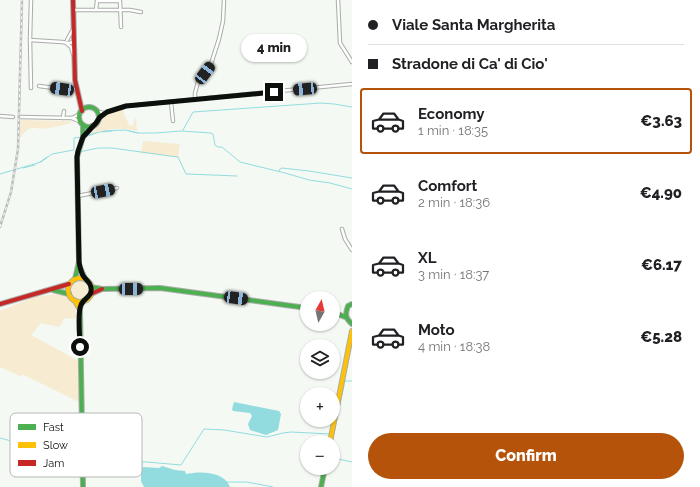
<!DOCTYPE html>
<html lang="en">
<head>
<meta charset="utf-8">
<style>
	body { margin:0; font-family:Raleway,sans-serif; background:#f6f6f6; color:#202124; height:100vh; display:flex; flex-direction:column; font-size:15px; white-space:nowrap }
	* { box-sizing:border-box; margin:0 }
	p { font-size:13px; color:#757577 }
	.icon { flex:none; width:22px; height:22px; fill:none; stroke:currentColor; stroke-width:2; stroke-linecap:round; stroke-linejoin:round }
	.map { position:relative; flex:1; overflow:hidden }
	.panel { display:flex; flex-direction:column; background:#fff; width:348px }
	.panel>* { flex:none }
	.hud { display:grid; align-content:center; height:88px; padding:0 16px; background:#fff }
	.needle { width:26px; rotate:8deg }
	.fabs { position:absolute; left:300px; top:291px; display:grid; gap:8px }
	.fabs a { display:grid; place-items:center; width:40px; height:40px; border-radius:50%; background:#fff; box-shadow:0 1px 3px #0004; font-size:20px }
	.end { position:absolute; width:18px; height:18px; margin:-9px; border:5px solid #0c100c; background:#fff; box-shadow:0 0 0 2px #fff }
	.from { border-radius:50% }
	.bubble { position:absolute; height:28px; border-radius:14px; background:#fff; box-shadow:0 1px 3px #0004; font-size:13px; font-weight:800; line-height:28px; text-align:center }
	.car { position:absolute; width:12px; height:24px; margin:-12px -6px; border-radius:5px; box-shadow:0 0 3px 1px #0007; background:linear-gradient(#222 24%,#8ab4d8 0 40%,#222 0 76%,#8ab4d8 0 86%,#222 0) }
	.hud b { display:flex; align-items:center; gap:14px; height:38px; font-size:15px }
	.hud b+b { border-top:1px solid #e0e0e0 }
	.hud i { width:10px; height:10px; background:#202124 }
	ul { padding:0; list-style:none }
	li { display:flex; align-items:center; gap:12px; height:66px; margin:0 8px 6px; padding:0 8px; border:2px solid transparent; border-radius:4px }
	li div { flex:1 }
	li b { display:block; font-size:15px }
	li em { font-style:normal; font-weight:800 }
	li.active { border-color:#b45309 }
	li>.icon { width:36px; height:36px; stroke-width:1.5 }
	.action { display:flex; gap:8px; margin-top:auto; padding:8px 16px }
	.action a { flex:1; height:46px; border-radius:24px; background:#b45309; color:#fff; font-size:16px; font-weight:800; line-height:46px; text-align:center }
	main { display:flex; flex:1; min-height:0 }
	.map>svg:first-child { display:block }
	.green { fill:#f7ebd2 }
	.water { fill:#92dcdf }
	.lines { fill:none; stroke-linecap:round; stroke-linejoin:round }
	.stream { stroke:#92dcdf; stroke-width:1 }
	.street-casing { stroke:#a9ada8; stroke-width:4.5 }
	.fast-casing { stroke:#a9ada8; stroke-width:6 }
	.slow-casing { stroke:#a9ada8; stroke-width:6 }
	.jam-casing { stroke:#a9ada8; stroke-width:6 }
	.street { stroke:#fdfefd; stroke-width:2.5 }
	.fast { stroke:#4caf50; stroke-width:4 }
	.slow { stroke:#ffc107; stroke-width:4 }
	.jam { stroke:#c62828; stroke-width:4 }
	.rail-casing { stroke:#bcbebc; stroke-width:2.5 }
	.rail { stroke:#fff; stroke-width:1; stroke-dasharray:3; stroke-linecap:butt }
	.route { stroke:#0c100c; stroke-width:5 }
	.key { fill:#fff; stroke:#b6b7b6; stroke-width:1 }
	.key-label { font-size:11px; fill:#0c100c }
</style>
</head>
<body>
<main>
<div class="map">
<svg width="352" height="487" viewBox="0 0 352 487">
	<rect width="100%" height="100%" fill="#f4f9f3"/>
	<g class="green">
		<path d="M124,109V114L129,125L133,126L135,118H136L137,131C133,131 129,129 124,129C112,128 100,131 88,135L98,126L101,119L106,114Z"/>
		<path d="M20,120L70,121L71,123C64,125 56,127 49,128C33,131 32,122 20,138Z"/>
		<path d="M143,141L180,144L178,157L141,153Z"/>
		<circle cx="80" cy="290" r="10"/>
		<path d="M57,294C71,295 76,305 77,317L74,319L64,318L61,325L59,327L41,323L31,335L77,360L79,363V402L24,375L19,376L18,375L0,367V311L34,297Z"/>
	</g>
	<g class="water">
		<path d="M234,402L279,411L281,414L278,430L266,435L250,430L248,424L252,416L250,413L233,411L232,409Z"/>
		<path d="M162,466L175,470L185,471L186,474C200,471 224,471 230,487H144L141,481V469L143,467L159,468Z"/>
	</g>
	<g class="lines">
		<g class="stream">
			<path d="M183,130L193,112L321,103L334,104L352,107"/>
			<path d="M129,131L138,133"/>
			<path d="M103,132L112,131"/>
			<path d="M85,136L104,131L125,130L138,133H156L181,131L211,133L213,134L215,145L218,147H222L240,162L285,173L309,180L330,183L352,189"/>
			<path d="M88,136L96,133"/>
			<path d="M74,149V138L82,137"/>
			<path d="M79,152L98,148H112L170,156L178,157L186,174H188L237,176"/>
			<path d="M40,162L47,157"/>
			<path d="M23,168L35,165"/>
			<path d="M279,171L280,169L282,168L309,171L352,178"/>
			<path d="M0,174L41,162L52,154L74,150"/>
			<path d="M344,383L345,381H352"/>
			<path d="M0,438L15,442L20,451L34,462L50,461L79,462"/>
			<path d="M332,442L344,385"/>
			<path d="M333,458L352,462"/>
			<path d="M142,467V462H147L181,465L204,429L224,430L267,437L283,433L291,432L330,434"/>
			<path d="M226,482H247L273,487"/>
		</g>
		<defs>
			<g id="street">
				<path d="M31,0L30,40L62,42L69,43L74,42"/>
				<path d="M338,0L340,43L352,62"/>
				<path d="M74,10H130L141,12"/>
				<path d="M96,10L97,1H120L121,27"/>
				<path d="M30,40L31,88"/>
				<path d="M67,40L73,29"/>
				<path d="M66,43L71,47L73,54"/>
				<path d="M39,86L62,89H76"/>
				<path d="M195,100V93L198,82L211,64L219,39L223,21L224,0"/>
				<path d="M171,102L173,121"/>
				<path d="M96,110L99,112L104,113"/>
				<path d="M0,116L13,117"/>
				<path d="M20,117L72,118L81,122"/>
				<path d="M63,118L64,111"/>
				<path d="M72,118L80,114"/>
				<path d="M99,119L107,112L126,106L352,84"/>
				<path d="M78,196L117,188"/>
				<path d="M342,229L345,239L352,250"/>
			</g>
			<g id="fast">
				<circle cx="89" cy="117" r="10"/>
				<path d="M83,125V137"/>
				<path d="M79,265L85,279"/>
				<path d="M75,279L79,262L77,157L83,137L92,126"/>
				<path d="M91,287L102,289L160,288L307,308"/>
				<path d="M53,290L69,294"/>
				<path d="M352,304L348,306C345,314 345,318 352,324"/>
				<path d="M333,312L345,317"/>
				<path d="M83,487L80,309L81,304L84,301"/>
				<path d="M321,487L325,468"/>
			</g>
			<g id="slow">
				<circle cx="80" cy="290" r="12"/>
				<path d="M75,301L79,308"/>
				<path d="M330,442L352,331"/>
			</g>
			<g id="jam">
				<path d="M73,0L75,80L82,111"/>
				<path d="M91,294L102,289"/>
				<path d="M0,304L69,284"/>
			</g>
		</defs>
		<use href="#street" class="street-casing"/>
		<use href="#fast" class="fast-casing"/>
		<use href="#slow" class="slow-casing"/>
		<use href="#jam" class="jam-casing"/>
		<use href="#street" class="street"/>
		<use href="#fast" class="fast"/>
		<use href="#slow" class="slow"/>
		<use href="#jam" class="jam"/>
		<defs>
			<path id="rail" d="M0,227L11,192L18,149L22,0"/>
		</defs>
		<use href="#rail" class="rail-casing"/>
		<use href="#rail" class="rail"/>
	</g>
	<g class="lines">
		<path class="route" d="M80,347C80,337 77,313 81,305C83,298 93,297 91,287C90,282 87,281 84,277C81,273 80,267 79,262L77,157L78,151L83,137L96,123L100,117L107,112L126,106L274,92"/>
	</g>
	<rect x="10" y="413" width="132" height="64" rx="6" class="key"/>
	<rect x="18" y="424" width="18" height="6" fill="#4caf50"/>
	<rect x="18" y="442" width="18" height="6" fill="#ffc107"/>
	<rect x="18" y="460" width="18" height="6" fill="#c62828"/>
	<g class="key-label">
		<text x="43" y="431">Fast</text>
		<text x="43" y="449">Slow</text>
		<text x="43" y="467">Jam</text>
	</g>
</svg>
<div class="fabs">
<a><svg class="needle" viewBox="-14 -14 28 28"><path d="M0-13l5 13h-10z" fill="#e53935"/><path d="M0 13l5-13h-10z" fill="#757577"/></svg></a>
<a><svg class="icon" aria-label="layers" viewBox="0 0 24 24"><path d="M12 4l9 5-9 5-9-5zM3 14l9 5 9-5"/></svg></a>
<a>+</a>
<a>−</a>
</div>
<i class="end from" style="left:80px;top:347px"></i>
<i class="end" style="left:274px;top:92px"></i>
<div class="bubble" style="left:241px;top:34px;width:66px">4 min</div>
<i class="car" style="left:205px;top:73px;rotate:37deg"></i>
<i class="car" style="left:62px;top:89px;rotate:278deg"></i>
<i class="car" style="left:305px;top:89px;rotate:265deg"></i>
<i class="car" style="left:103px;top:191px;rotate:79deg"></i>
<i class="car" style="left:131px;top:289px;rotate:89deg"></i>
<i class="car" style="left:236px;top:298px;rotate:98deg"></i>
</div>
<section class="panel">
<div class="hud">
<b><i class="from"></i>Viale Santa Margherita</b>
<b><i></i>Stradone di Ca' di Cio'</b>
</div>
<ul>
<li class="active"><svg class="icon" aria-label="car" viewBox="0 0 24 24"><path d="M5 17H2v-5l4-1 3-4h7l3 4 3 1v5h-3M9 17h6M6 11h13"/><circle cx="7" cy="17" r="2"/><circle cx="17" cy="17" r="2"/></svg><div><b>Economy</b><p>1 min · 18:35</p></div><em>€3.63</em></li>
<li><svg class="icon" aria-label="car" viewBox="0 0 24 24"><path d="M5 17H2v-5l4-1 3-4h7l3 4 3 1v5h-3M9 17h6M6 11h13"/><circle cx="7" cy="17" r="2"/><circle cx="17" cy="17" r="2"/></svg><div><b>Comfort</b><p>2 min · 18:36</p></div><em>€4.90</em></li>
<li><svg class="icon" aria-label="car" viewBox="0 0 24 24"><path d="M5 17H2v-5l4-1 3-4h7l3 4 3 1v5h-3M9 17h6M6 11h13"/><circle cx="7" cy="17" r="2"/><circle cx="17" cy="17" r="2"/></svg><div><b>XL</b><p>3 min · 18:37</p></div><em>€6.17</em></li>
<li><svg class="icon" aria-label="car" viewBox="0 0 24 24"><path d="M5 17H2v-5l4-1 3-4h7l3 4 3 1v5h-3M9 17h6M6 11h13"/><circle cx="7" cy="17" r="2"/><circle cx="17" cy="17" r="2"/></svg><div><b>Moto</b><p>4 min · 18:38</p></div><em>€5.28</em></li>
</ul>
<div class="action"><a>Confirm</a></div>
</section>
</main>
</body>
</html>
